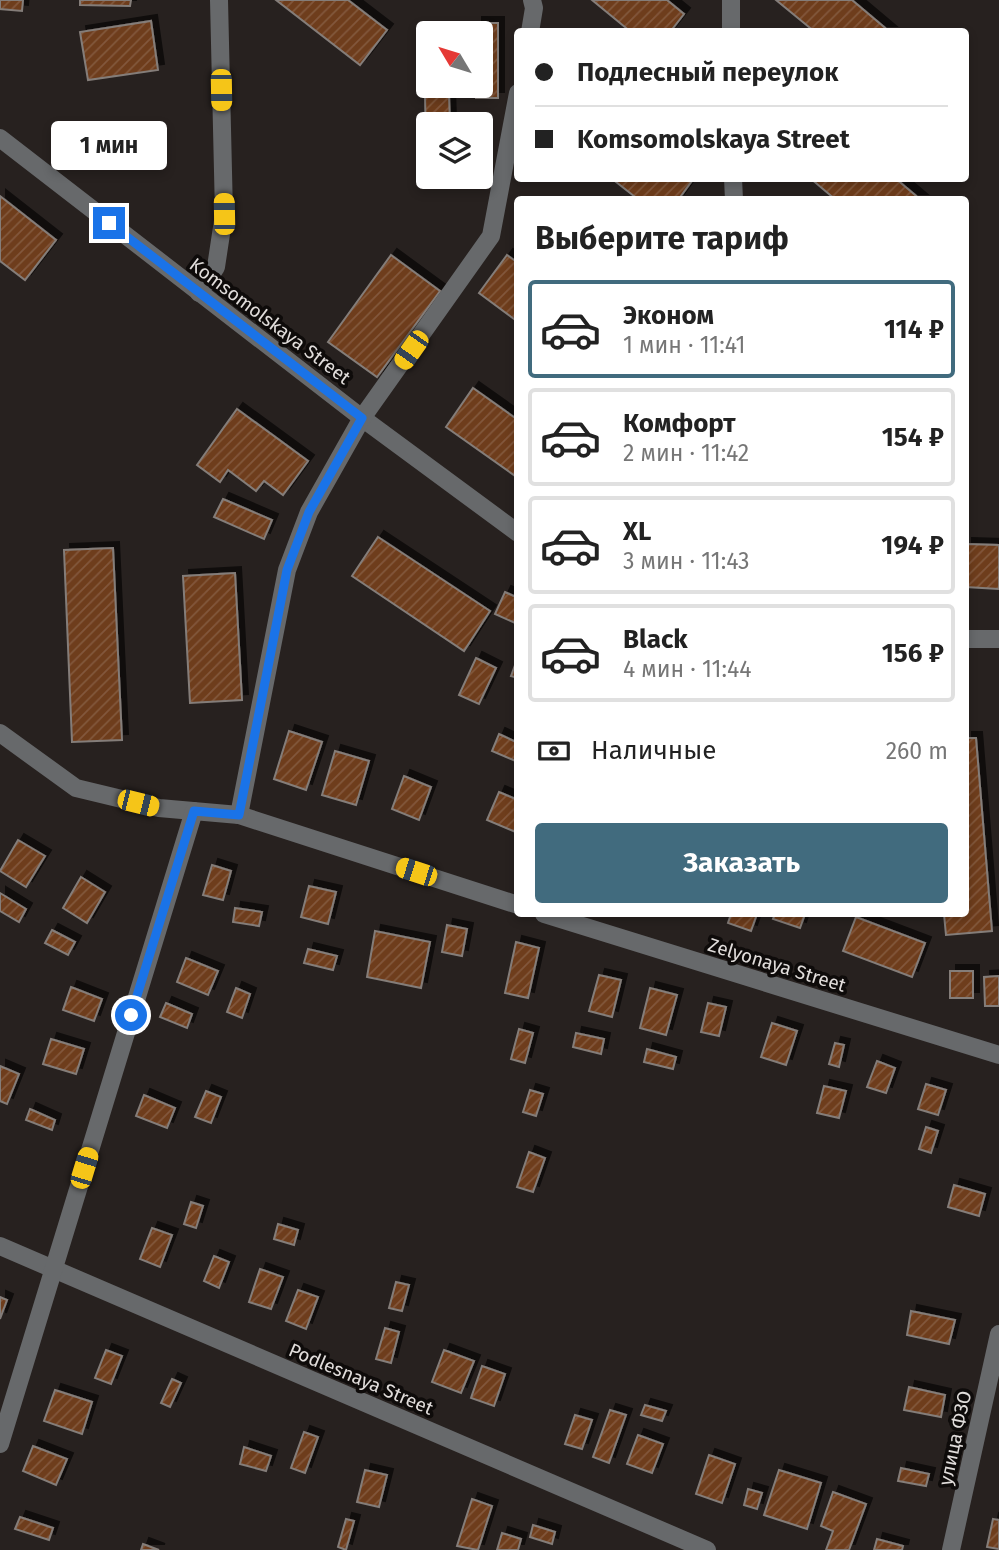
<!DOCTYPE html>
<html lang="ru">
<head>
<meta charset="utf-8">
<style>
	body { margin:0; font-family:"Fira Sans",sans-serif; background:#f6f6f6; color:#222; height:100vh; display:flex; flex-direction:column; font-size:26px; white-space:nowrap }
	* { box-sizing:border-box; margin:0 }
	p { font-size:23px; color:#767676 }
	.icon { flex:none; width:38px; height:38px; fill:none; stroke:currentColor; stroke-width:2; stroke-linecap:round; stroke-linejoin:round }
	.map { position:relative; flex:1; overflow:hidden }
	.side { position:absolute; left:514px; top:196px; width:455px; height:721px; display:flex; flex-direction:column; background:#fff; border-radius:7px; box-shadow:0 4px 10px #0003 }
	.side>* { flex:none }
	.guide { position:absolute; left:514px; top:28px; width:455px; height:154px; border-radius:7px; box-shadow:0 4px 10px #0003; display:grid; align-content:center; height:154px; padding:0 21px; background:#fff }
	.needle { width:46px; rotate:308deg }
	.fabs { position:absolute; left:416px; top:21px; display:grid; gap:14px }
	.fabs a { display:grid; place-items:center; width:77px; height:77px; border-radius:7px; background:#fff; box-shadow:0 4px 10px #0003; font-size:35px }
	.end { position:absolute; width:32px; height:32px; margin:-16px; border:9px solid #1a73e8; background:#fff; box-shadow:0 0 0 4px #fff }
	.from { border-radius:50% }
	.bubble { position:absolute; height:49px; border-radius:7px; background:#fff; box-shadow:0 4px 10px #0003; font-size:23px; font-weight:700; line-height:49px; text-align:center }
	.car { position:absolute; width:21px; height:42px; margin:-21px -10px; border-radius:9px; box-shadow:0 0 5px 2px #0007; background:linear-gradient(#f5c518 24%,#345 0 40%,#f5c518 0 76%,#345 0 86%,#f5c518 0) }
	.guide b { display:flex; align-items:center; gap:24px; height:66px; font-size:26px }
	.guide b+b { border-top:2px solid #e0e0e0 }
	.guide i { width:18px; height:18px; background:#222 }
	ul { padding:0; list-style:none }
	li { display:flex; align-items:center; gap:21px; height:98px; margin:0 14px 10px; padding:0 7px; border:4px solid #e0e0e0; border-radius:7px }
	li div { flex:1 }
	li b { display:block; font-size:26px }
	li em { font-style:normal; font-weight:700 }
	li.on { border-color:#416b7e }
	li>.icon { width:63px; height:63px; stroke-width:1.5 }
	h2 { padding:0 21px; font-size:32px; line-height:84px }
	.pay { display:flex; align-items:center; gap:18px; height:77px; padding:0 21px; font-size:26px }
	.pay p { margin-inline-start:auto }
	.button { display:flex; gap:14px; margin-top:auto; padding:14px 21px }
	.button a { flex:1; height:80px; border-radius:7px; background:#416b7e; color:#fff; font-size:28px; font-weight:700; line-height:80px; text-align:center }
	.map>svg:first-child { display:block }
	.building { fill:url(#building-hatch); stroke:#847d79; stroke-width:2; filter:url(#shadow) }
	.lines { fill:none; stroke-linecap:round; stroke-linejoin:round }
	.minor { stroke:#67696b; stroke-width:18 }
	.route { stroke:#1a73e8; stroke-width:9 }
	.labels { text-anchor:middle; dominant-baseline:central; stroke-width:7; stroke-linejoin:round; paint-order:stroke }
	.street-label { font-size:19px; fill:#e1dddb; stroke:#0e0b0a }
</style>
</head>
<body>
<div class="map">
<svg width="999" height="1550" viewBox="0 0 999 1550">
	<defs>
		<pattern id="building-hatch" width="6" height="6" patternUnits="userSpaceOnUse" patternTransform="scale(1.75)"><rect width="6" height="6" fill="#6e3c1b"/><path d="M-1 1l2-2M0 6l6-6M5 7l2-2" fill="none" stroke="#82583c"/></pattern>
		<filter id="shadow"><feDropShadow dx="6" dy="-6" stdDeviation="0" flood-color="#0009"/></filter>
	</defs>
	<rect width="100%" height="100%" fill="#27211f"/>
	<g class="building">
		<path d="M0,0H23L22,11L0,9Z"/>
		<path d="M80,0H131L130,6L80,5Z"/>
		<path d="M276,0H348L387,30L360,65Z"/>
		<path d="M592,0H667L684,14L670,32H631Z"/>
		<path d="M776,0H852L890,32H815Z"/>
		<path d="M151,21L158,70L88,80L80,32Z"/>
		<path d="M476,23H498V98H476V86H481V33H476Z"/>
		<path d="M449,95L450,124H429V141H426L425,96Z"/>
		<path d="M611,178H694L678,200H639Z"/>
		<path d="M810,178H895L921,200H836Z"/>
		<path d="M0,196L56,240L25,280L0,261Z"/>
		<path d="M391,255L440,291L377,377L328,342Z"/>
		<path d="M507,255L518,263V322L479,293Z"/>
		<path d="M473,388L518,420V478L446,427Z"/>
		<path d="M237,409L308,461L283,495L264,481L256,491L228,470L220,482L197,465Z"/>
		<path d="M223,499L272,520L264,539L214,517Z"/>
		<path d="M378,537L490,611L464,651L352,576Z"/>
		<path d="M966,544L999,545V589L966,587Z"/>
		<path d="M113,548L122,740L72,742L64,550Z"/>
		<path d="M235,573L242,700L190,703L183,576Z"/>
		<path d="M505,592L518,598V616L515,623L495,614Z"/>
		<path d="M518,657V678L511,676Z"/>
		<path d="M476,658L496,668L479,704L459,695Z"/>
		<path d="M289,731L322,742L306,790L274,779Z"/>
		<path d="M499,734L518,743V762L492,751Z"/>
		<path d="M966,738H976L992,931L946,935L944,914H966Z"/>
		<path d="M335,751L369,761L356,805L322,795Z"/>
		<path d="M404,776L431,787L419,820L392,809Z"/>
		<path d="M499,792L518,800V833L487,820Z"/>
		<path d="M18,840L45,856L26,887L0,871Z"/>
		<path d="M212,865L231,871L223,900L203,895Z"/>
		<path d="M81,877L105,892L87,923L63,908Z"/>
		<path d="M309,886L336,892L328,924L301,917Z"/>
		<path d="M0,893L26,909L19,922L0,911Z"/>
		<path d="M235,908L262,912L259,926L233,922Z"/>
		<path d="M731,914H757L751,931L728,923Z"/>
		<path d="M775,914H805L800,928L773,919Z"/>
		<path d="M856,917L925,943L912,977L843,951Z"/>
		<path d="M447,925L467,929L462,956L442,952Z"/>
		<path d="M52,930L75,942L68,955L45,943Z"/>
		<path d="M375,931L430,942L421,988L367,977Z"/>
		<path d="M516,942L539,948L528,998L505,993Z"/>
		<path d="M308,949L337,956L333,970L304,963Z"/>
		<path d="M186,958L218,971L208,995L177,982Z"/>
		<rect x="950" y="971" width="23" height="27"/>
		<path d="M599,975L621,980L612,1017L589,1011Z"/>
		<path d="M999,976V1006H985L984,977Z"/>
		<path d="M71,987L102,999L94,1021L63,1010Z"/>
		<path d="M236,988L250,994L242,1018L227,1012Z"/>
		<path d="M650,988L677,995L666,1035L640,1028Z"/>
		<path d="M166,1003L192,1014L187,1028L160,1017Z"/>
		<path d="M708,1003L726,1007L719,1036L701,1032Z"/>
		<path d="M772,1023L797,1031L786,1065L761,1057Z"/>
		<path d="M519,1029L533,1033L525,1063L511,1059Z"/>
		<path d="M576,1033L604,1039L601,1054L573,1047Z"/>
		<path d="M51,1039L84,1049L76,1074L43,1064Z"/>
		<path d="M835,1043L844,1045L839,1067L829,1064Z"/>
		<path d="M647,1049L676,1057L673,1069L644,1062Z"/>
		<path d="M877,1061L895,1068L886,1093L867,1087Z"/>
		<path d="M0,1066L19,1074L7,1104L0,1101Z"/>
		<path d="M926,1084L946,1090L938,1115L918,1109Z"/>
		<path d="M824,1086L846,1091L839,1118L817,1113Z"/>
		<path d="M530,1090L543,1094L536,1116L523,1112Z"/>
		<path d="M206,1091L221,1097L211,1123L195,1117Z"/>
		<path d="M144,1095L175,1108L167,1128L136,1116Z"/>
		<path d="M30,1109L55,1120L52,1130L26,1120Z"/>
		<path d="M926,1127L938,1131L931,1153L919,1149Z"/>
		<path d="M529,1152L545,1158L533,1192L517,1187Z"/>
		<path d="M954,1185L985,1194L979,1216L948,1207Z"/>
		<path d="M191,1202L203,1206L196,1228L184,1224Z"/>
		<path d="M278,1224L298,1230L294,1245L274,1239Z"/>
		<path d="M152,1228L172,1235L160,1267L140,1259Z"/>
		<path d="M214,1256L229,1262L219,1288L204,1281Z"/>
		<path d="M260,1269L283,1277L271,1309L249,1302Z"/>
		<path d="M396,1282L409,1285L402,1311L389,1308Z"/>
		<path d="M298,1290L318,1297L306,1329L286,1321Z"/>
		<path d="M0,1297L7,1300L0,1319Z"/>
		<path d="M911,1311L955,1320L949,1344L907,1335Z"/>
		<path d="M385,1328L399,1332L391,1363L376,1359Z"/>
		<path d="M106,1350L122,1356L111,1384L95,1378Z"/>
		<path d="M444,1350L474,1361L461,1393L432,1382Z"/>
		<path d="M482,1366L505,1374L494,1406L471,1398Z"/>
		<path d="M172,1379L181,1383L170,1407L161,1403Z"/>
		<path d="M909,1387L945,1395L941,1417L904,1410Z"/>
		<path d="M55,1390L92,1402L82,1434L44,1421Z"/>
		<path d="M645,1405L666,1411L662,1421L641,1415Z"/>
		<path d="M610,1410L626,1415L609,1463L593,1457Z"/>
		<path d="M575,1415L592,1420L582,1449L565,1444Z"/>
		<path d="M304,1432L318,1437L305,1473L291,1468Z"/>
		<path d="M638,1435L663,1444L652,1473L627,1464Z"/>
		<path d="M33,1446L67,1459L56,1485L23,1471Z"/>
		<path d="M244,1447L271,1456L266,1471L240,1464Z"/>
		<path d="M709,1455L735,1464L722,1503L696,1494Z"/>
		<path d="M901,1468L929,1474L926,1486L898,1481Z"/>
		<path d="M365,1470L387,1475L379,1507L357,1502Z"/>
		<path d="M779,1470L821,1483L807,1529L764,1515Z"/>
		<path d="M748,1489L762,1493L757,1509L744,1505Z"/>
		<path d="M833,1492L866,1504L849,1550H826L833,1531L821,1526Z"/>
		<path d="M472,1499L492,1506L478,1550L457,1546Z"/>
		<path d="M20,1517L53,1528L49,1540L15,1529Z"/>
		<path d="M346,1519L354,1521L346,1550L338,1547Z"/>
		<path d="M993,1519L999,1520V1549L987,1547Z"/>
		<path d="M533,1525L555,1532L552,1544L530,1537Z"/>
		<path d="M502,1533L521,1539L518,1550H497Z"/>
		<path d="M877,1539L903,1546L902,1550H874Z"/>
		<path d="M143,1544L159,1550H141Z"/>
	</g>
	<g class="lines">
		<g class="minor">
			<path d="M731,0V32"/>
			<path d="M530,32L534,8L532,0"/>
			<path d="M0,138L362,418L518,533"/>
			<path d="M733,178L734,200"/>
			<path d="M199,293L216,267L224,214L219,0"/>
			<path d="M966,639H999"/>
			<path d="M0,733L76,788L159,808L239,815L518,905"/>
			<path d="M239,815L287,570L309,512L362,418L491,236L518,93"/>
			<path d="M544,914L999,1055"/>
			<path d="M0,1246L707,1550"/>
			<path d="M0,1444L194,811"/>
			<path d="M951,1550L999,1334"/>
		</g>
	</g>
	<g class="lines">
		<path class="route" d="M109,223L362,418L309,512L287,570L239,815L194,811L131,1015"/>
	</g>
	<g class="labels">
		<g class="street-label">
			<text transform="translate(270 321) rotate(37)">Komsomolskaya Street</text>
			<text transform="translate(777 965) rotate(17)">Zelyonaya Street</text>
			<text transform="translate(361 1379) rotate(23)">Podlesnaya Street</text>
			<text transform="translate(955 1438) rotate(-78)">улица ФЗО</text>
		</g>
	</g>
</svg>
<div class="fabs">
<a><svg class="needle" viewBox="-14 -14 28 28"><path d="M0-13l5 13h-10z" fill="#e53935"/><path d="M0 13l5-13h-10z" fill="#767676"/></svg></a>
<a><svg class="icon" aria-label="layers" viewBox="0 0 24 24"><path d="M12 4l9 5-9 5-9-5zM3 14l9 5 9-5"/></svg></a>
</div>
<i class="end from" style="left:131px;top:1015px"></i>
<i class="end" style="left:109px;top:223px"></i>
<div class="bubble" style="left:51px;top:121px;width:116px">1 мин</div>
<i class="car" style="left:221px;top:90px;rotate:179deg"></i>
<i class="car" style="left:224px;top:214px;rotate:359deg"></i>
<i class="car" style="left:411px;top:350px;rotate:215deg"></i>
<i class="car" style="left:138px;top:803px;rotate:104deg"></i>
<i class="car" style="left:416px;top:872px;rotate:288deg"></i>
<i class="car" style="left:84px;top:1168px;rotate:17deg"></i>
<div class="guide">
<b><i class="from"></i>Подлесный переулок</b>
<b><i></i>Komsomolskaya Street</b>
</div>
<section class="side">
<h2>Выберите тариф</h2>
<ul>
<li class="on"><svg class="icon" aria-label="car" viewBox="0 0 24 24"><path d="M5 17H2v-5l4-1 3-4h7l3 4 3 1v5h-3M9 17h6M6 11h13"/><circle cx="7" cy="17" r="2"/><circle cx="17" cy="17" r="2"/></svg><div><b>Эконом</b><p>1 мин · 11:41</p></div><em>114 ₽</em></li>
<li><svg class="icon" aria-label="car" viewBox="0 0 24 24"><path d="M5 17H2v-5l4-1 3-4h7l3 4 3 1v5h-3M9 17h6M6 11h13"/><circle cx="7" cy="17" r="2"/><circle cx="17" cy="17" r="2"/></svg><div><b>Комфорт</b><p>2 мин · 11:42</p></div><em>154 ₽</em></li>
<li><svg class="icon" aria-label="car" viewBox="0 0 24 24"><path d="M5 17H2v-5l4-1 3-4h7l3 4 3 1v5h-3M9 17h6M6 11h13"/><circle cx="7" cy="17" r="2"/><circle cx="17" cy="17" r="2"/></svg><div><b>XL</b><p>3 мин · 11:43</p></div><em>194 ₽</em></li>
<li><svg class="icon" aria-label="car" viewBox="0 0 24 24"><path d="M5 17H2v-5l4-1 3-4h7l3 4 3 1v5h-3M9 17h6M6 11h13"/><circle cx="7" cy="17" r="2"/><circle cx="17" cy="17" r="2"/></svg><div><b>Black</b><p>4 мин · 11:44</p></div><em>156 ₽</em></li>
</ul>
<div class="pay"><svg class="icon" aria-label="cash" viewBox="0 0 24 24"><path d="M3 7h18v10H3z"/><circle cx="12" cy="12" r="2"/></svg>Наличные<p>260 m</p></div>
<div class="button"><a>Заказать</a></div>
</section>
</div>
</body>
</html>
